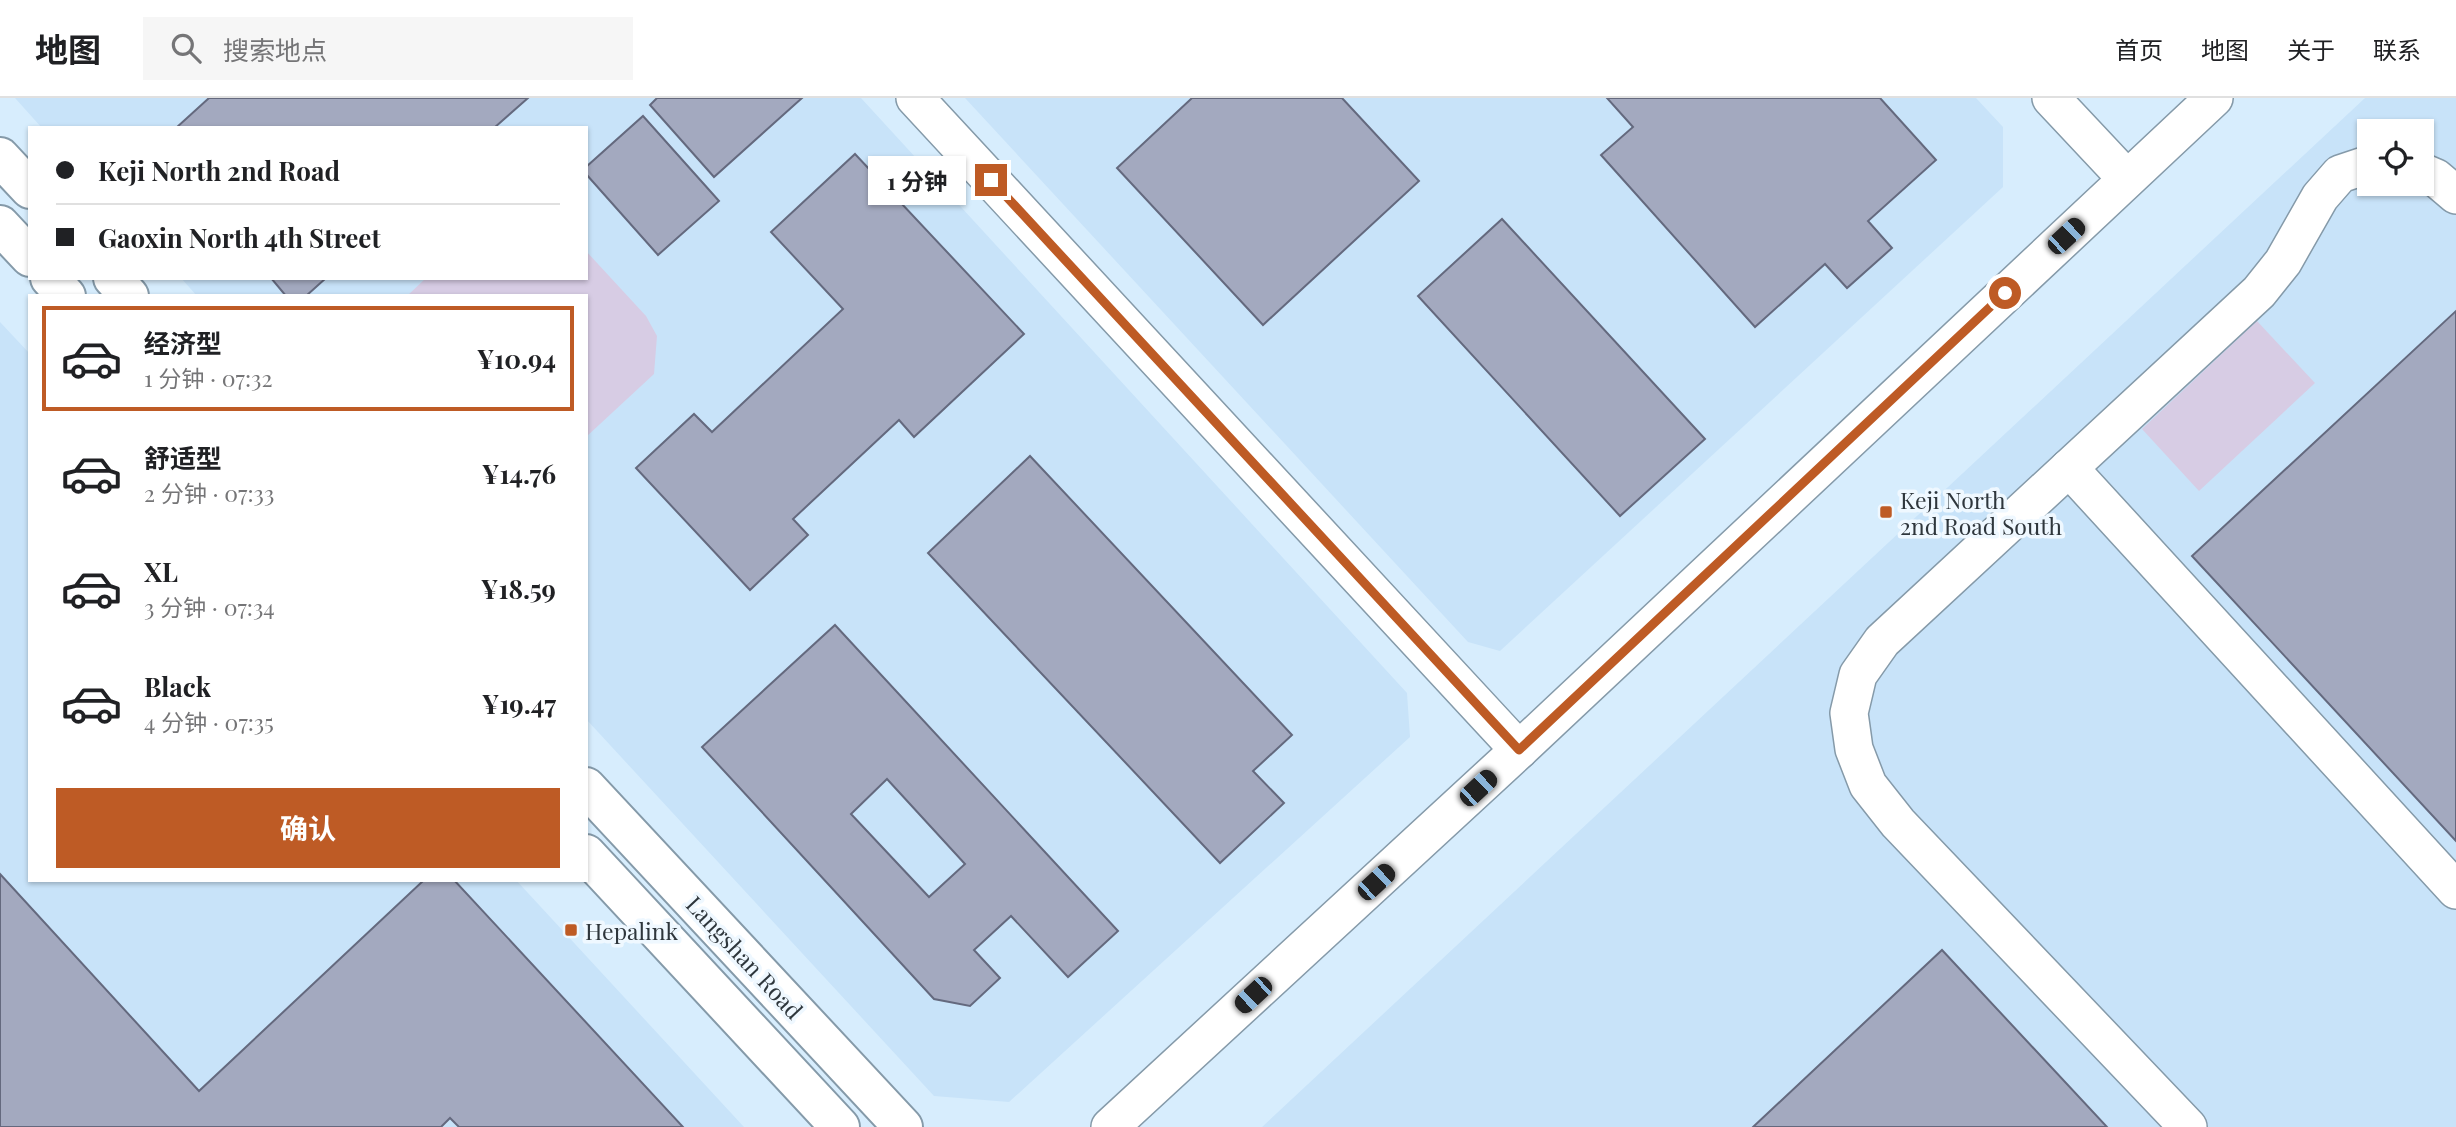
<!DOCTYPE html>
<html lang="zh">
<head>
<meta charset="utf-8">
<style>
	body { margin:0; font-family:"Playfair Display","Noto Sans SC",serif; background:#f6f6f6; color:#202124; height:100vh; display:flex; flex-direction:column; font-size:26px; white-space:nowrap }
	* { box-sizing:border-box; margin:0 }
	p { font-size:23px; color:#757577 }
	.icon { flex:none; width:38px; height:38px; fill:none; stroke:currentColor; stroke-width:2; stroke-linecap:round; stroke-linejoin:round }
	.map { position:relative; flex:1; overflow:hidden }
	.side { position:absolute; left:28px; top:196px; width:560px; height:588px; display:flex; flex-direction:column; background:#fff; border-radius:0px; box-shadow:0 2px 5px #0004 }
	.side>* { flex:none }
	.guide { position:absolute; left:28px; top:28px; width:560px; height:154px; border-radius:0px; box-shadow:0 2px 5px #0004; display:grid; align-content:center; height:154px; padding:0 28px; background:#fff }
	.buttons { position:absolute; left:2357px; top:21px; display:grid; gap:14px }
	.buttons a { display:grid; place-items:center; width:77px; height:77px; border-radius:0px; background:#fff; box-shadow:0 2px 5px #0004; font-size:35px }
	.end { position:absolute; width:32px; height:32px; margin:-16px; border:9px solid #be5b25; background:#fff; box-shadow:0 0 0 4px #fff }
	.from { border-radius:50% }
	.bubble { position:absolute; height:49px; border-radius:0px; background:#fff; box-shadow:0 2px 5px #0004; font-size:23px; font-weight:700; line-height:49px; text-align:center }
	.car { position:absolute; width:21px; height:42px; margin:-21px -10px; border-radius:9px; box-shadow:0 0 5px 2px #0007; background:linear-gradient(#222 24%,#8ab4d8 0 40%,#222 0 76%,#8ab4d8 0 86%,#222 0) }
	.guide b { display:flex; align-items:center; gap:24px; height:66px; font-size:26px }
	.guide b+b { border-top:2px solid #e0e0e0 }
	.guide i { width:18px; height:18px; background:#202124 }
	ul { padding:12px 0 0; list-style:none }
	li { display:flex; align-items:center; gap:21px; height:105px; margin:0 14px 10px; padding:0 14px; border:4px solid transparent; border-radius:0px }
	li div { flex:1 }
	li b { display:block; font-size:26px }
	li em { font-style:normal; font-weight:700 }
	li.selected { border-color:#be5b25 }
	li>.icon { width:63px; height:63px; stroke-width:1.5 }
	.action { display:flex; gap:14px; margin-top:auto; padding:14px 28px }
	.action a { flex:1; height:80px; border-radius:0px; background:#be5b25; color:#fff; font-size:28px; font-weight:700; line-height:80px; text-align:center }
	header { display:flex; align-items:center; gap:42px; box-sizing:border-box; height:98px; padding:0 35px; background:#fff; border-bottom:2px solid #e0e0e0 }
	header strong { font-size:33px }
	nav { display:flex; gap:38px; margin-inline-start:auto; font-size:24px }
	.search { width:490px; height:63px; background:#f6f6f6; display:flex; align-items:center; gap:18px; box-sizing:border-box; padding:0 24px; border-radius:0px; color:#757577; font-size:26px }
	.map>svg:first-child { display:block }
	.built { fill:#c8e3f9; fill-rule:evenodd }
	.green { fill:#d7cce4 }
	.building { fill:#a3a9bf; stroke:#64697e; stroke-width:2; fill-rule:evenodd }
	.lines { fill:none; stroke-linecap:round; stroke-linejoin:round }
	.minor-casing { stroke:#859aa9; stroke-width:40 }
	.major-casing { stroke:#859aa9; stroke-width:42 }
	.minor { stroke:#fff; stroke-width:37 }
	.major { stroke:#fff; stroke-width:38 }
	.route { stroke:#be5b25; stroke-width:9 }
	.poi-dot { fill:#be5b25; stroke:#eff8ff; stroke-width:2.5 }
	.labels { text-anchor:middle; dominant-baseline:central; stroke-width:7; stroke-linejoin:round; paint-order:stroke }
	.poi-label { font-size:23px; fill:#2e363c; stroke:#eff8ff; text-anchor:start }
	.street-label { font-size:23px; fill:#2e363c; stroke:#eff8ff }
</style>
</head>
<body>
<header>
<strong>地图</strong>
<div class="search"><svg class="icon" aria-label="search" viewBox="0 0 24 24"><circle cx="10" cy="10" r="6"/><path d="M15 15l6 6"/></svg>搜索地点</div>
<nav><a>首页</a><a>地图</a><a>关于</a><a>联系</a></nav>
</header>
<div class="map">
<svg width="2456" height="1029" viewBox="0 0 2456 1029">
	<rect width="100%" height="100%" fill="#d7edfd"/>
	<g class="built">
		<path d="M15,0H861L1407,595L1410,639L1009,1004L934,998L586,621V198H197L181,180H586V30H42Z"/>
		<path d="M965,0H1976L2003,29V89L1500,553L1468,544Z"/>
		<path d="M2365,0H2456V1029H1262ZM2370,33H2422V86H2370Z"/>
		<path d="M0,224L30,256V782H516L744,1029H0Z"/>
	</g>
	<g class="green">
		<path d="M586,153L646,218L657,238L654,276L586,339V198H407L426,180H586Z"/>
		<path d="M2257,223L2315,285L2199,393L2142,331Z"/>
	</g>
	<g class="building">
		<path d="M209,0H528L494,30H176Z"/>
		<path d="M657,0H802L714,79L650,7Z"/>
		<path d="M1192,0H1342L1419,83L1263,227L1117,70Z"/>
		<path d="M1607,0H1880L1936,62L1868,123L1892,150L1847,190L1825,166L1755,229L1601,57L1633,29Z"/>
		<path d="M643,18L719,103L658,157L586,76V69Z"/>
		<path d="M855,56L1024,236L914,339L899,322L793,421L808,437L750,492L636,370L694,316L712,334L843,211L771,134Z"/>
		<path d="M1502,121L1705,341L1620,418L1418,198Z"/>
		<path d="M271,180H326L306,198H286Z"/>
		<path d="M2456,213V743L2192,458Z"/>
		<path d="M1030,358L1292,637L1253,673L1284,705L1220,765L928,455Z"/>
		<path d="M835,527L1118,833L1068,879L1011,818L974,852L1000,880L970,908L934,901L702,649ZM887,681L965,766L929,799L851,716Z"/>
		<path d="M0,776L199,993L424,782H454L683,1029H459L450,1020L441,1029H0Z"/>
		<path d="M1942,852L2107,1029H1753Z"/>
	</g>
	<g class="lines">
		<defs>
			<g id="minor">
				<path d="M915,0L1519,652"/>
				<path d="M2051,0L2127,81"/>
				<path d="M2422,74L2436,80L2456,97"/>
				<path d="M2069,370L2456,792"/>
				<path d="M1110,1029L1519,652L2214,0"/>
				<path d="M2188,1029L1898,725L1868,687L1854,651L1849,615L1858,577L1882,543L2259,194L2283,164L2320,99L2340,76L2370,66"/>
			</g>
			<g id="major">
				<path d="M0,59L30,91"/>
				<path d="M0,127L30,159"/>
				<path d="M50,180L66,198"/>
				<path d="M113,180L129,198"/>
				<path d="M586,689L903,1029"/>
				<path d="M586,756L840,1029"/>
			</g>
		</defs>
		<use href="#minor" class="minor-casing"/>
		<use href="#major" class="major-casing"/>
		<use href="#minor" class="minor"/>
		<use href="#major" class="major"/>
	</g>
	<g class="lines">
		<path class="route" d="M991,82L1519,652L2005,195"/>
	</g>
	<g class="poi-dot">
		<rect x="1879" y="407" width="14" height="14" rx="3.5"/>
		<rect x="564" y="825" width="14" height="14" rx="3.5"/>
	</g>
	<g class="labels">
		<g class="poi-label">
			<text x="1900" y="401">Keji North<tspan x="1900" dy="26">2nd Road South</tspan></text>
			<text x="585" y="832">Hepalink</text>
		</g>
		<g class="street-label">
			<text transform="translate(745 859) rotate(47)">Langshan Road</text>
		</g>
	</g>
</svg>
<div class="buttons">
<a><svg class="icon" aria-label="locate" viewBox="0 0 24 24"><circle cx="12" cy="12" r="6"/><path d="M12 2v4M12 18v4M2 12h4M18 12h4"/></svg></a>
</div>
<i class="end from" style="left:2005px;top:195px"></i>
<i class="end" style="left:991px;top:82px"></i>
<div class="bubble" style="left:868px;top:58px;width:98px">1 分钟</div>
<i class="car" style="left:2066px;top:138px;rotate:47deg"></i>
<i class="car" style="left:1478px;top:690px;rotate:47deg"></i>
<i class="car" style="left:1376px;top:784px;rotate:47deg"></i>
<i class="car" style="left:1253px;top:897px;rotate:227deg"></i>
<div class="guide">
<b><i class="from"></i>Keji North 2nd Road</b>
<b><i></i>Gaoxin North 4th Street</b>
</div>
<section class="side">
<ul>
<li class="selected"><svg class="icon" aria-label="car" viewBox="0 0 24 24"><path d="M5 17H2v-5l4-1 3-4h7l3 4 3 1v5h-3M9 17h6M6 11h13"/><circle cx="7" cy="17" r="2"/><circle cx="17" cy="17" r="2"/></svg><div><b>经济型</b><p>1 分钟 · 07:32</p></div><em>¥10.94</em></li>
<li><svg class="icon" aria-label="car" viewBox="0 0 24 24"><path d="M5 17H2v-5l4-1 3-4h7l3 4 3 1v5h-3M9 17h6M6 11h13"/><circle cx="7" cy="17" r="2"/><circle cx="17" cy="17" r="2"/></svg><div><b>舒适型</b><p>2 分钟 · 07:33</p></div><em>¥14.76</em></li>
<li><svg class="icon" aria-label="car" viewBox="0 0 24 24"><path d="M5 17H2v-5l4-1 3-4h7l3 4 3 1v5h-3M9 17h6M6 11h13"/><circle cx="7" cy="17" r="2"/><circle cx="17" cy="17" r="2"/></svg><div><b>XL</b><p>3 分钟 · 07:34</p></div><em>¥18.59</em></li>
<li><svg class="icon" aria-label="car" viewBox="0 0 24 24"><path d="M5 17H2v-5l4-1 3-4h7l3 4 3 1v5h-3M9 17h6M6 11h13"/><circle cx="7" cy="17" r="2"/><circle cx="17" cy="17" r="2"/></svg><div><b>Black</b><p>4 分钟 · 07:35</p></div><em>¥19.47</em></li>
</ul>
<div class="action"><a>确认</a></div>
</section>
</div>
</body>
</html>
